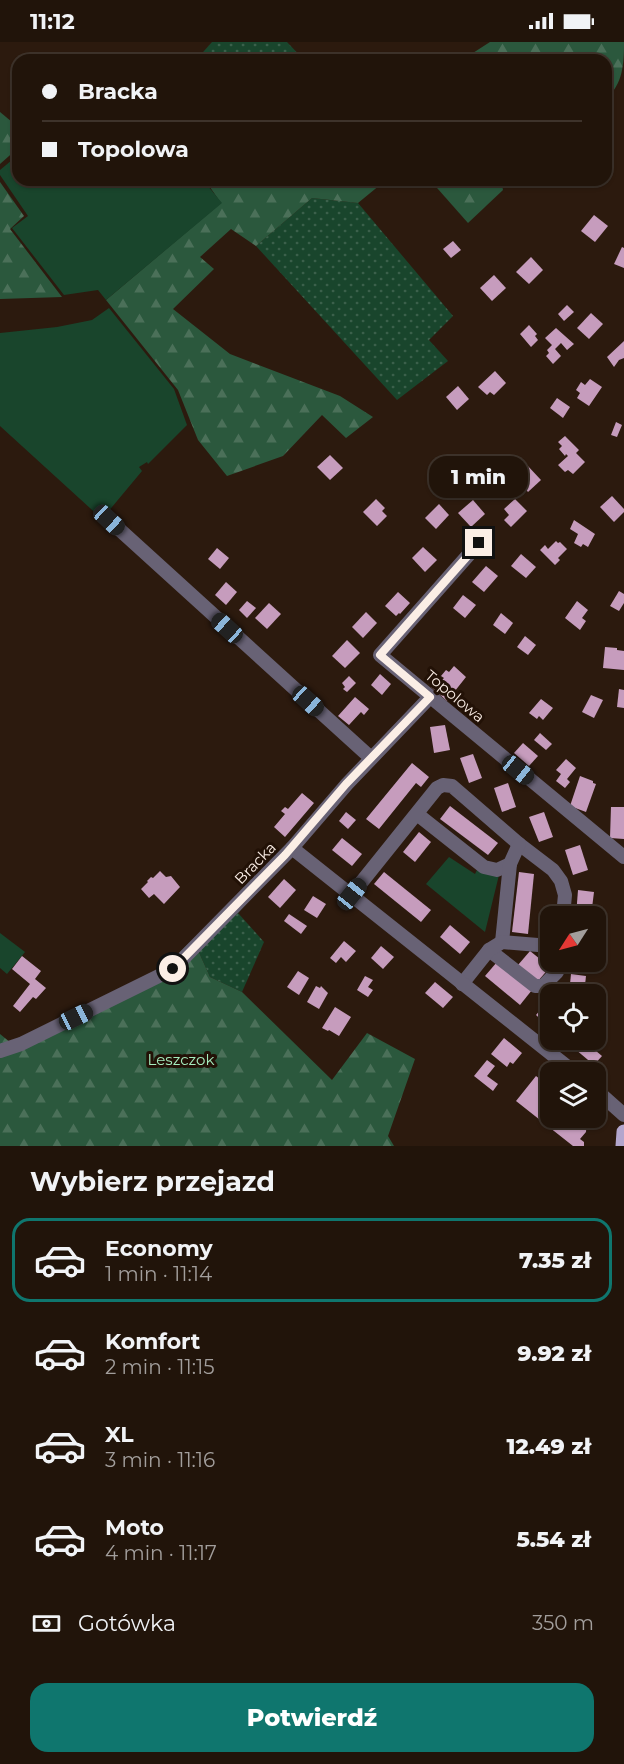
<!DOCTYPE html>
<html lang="pl">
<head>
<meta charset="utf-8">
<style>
	body { margin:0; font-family:Montserrat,sans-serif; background:#291d13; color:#f1f3f6; height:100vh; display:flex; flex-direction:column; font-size:22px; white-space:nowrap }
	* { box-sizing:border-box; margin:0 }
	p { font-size:20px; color:#a29e9c }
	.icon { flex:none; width:33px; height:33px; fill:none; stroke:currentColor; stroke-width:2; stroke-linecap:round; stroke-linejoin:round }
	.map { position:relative; height:1104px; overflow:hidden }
	.drawer { display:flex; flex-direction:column; background:#21140a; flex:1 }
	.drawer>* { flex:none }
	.banner { position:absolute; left:12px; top:12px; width:600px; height:132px; border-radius:18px; box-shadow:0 2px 4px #0004,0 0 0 2px #3e332b; display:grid; align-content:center; height:132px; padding:0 30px; background:#21140a }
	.needle { width:39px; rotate:234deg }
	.buttons { position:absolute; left:540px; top:864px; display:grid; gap:12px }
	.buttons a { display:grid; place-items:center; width:66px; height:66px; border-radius:12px; background:#21140a; box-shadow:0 2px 4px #0004,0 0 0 2px #3e332b; font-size:30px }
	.end { position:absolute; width:27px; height:27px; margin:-14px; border:8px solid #fbeee6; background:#111; box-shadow:0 0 0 3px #111 }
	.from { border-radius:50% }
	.bubble { position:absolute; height:42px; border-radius:18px; background:#21140a; box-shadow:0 2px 4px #0004,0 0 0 2px #3e332b; font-size:20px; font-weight:800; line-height:42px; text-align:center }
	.car { position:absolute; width:18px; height:36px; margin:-18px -9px; border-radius:8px; box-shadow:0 0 4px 2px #0007; background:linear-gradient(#222 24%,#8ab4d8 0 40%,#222 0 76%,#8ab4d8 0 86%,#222 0) }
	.banner b { display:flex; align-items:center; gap:21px; height:57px; font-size:22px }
	.banner b+b { border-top:2px solid #3e332b }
	.banner i { width:15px; height:15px; background:#f1f3f6 }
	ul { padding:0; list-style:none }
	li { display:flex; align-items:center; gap:18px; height:84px; margin:0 12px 9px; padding:0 18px; border:3px solid transparent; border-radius:18px }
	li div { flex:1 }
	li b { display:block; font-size:22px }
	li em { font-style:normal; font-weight:800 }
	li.selected { border-color:#0f766e }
	li>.icon { width:54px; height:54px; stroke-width:1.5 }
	h2 { padding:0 30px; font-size:27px; line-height:72px }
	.pay { display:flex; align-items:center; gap:15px; height:66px; padding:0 30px; font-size:22px }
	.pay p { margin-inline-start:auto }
	.cta { display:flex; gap:12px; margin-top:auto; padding:12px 30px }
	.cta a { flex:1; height:69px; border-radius:18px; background:#0f766e; color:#fff; font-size:24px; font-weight:800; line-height:69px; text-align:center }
	.status { display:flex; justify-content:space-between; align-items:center; height:42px; padding:0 30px; background:#21140a; direction:ltr }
	.status svg { height:16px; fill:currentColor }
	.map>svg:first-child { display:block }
	.grass { fill:url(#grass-dots) }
	.forest { fill:url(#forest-firs) }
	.green { fill:#19452c }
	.building { fill:#c69cbd }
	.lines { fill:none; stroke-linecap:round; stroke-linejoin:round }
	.minor { stroke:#686275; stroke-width:14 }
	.major { stroke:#b3a6cd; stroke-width:15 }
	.route { stroke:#fbeee6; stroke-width:8 }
	.labels { text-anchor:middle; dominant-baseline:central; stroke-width:6; stroke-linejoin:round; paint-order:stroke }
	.street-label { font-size:15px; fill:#fbeee6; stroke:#221106 }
	.park-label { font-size:15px; fill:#a5eebf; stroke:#221106 }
</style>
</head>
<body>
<div class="status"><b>11:12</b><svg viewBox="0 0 49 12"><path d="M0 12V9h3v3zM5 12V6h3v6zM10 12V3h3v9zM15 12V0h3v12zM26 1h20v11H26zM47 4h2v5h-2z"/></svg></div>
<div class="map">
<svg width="624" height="1104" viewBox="0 0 624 1104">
	<defs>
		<pattern id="grass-dots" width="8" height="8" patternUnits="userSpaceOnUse" patternTransform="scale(1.5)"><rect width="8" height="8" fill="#19452c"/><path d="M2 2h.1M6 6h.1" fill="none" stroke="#3b604b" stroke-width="1.8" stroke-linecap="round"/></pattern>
		<pattern id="forest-firs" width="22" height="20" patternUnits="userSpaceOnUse" patternTransform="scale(1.5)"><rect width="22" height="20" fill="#2b583d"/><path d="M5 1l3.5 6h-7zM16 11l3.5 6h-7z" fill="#4b7059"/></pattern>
	</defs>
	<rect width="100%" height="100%" fill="#2c1a0e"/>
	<g class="grass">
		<path d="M212,0H287L304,18H196Z"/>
		<path d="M312,156L358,161L453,274L429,298L448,319L397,358L256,204Z"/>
		<path d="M238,871L264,900L242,950L210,935L197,906Z"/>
	</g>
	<g class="forest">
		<path d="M490,0H624C624,22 623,42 606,57V18H462Z"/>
		<path d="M0,70L18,85V106L0,122Z"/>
		<path d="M205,138H386L358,161L312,156L256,204L231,187L200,215L214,227L173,267L230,312L340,354L373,375L346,396L322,373L283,414L227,434L198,398L178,348L106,258L221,161Z"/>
		<path d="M430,138H501L503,148L468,181Z"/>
		<path d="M0,140L24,174L10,187L62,255L0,257Z"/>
		<path d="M268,838L238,871L197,906L210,935L242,950L332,1038L367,991L415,1017L388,1094L394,1104H0V992L11,1001L158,932L188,902Z"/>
	</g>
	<g class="green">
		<path d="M18,113V138H203L222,161L106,258L98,248L64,253L12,186L28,174L0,133V128Z"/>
		<path d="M109,266L174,347L187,383L148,422L147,420L139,425L142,429L102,477L0,384V291L57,285L92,278Z"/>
		<path d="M449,815L475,832L477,828L499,833L485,890L426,842Z"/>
		<path d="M0,891L25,910L7,932L0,926Z"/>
	</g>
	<g class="building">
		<path d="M594,173L608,184L595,200L581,189Z"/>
		<path d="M453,199L461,208L451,216L443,207Z"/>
		<path d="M622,205L624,206V226L614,222Z"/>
		<path d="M531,215L543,228L529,242L516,230Z"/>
		<path d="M494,233L506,246L492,259L480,246Z"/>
		<path d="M567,263L574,270L564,279L558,272Z"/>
		<path d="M591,271L603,282L589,297L577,286Z"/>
		<path d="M529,283L537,292L535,294L538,298L531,305L520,292Z"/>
		<path d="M556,286L574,302L567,308L561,301L555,307L561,314L553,322L546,314L549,311L547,308L552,303L545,296Z"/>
		<path d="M624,299V316L619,318L614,325L607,315Z"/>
		<path d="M495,329L506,341L494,353L490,350L487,353L478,345Z"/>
		<path d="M590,337L602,345L589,364L577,356L580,351L576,348L581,340L585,343Z"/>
		<path d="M458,344L469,357L457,368L446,355Z"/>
		<path d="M557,356L570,365L563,376L550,366Z"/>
		<path d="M616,380L622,383L617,395L611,393Z"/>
		<path d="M565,394L579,408L576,411L585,420L573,432L568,428L565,430L558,423L568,414L566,412L565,414L559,407L562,404L558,400Z"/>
		<path d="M330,413L343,426L330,438L317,425Z"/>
		<path d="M526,422L541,438L528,450L514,434Z"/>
		<path d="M481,427L486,433L474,444L468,437Z"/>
		<path d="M440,431L447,439L436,448L429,441Z"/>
		<path d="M612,454L624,467V470L614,480L600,465Z"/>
		<path d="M376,457L385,466L382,469L387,474L377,484L363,470Z"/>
		<path d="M515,457L527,469L511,485L504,478L509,473L504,467Z"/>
		<path d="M473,458L485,472L471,485L458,471Z"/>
		<path d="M439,462L449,473L436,487L425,476Z"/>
		<path d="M574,478L595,492L588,505L583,502L581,505L574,501L578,492L570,487Z"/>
		<path d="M556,499L558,501L560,500L567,507L558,516L560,518L555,523L540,508L545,503L548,507Z"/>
		<path d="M423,505L437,518L425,530L412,516Z"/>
		<path d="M217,506L229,516L220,527L208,517Z"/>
		<path d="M521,512L536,525L526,536L511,524Z"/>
		<path d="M486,524L498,534L484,550L472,540Z"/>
		<path d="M226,540L237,550L226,563L215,553Z"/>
		<path d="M619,549L624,552V561L619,569L610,564Z"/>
		<path d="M398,550L410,561L400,572L399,571L396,574L385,564Z"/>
		<path d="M463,553L476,563L465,576L453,566Z"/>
		<path d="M247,559L256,566L247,576L239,568Z"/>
		<path d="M577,559L588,568L582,576L586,579L580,588L565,576Z"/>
		<path d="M269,561L281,572L267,587L255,576Z"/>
		<path d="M366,570L377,581L363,596L352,585Z"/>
		<path d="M501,571L513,581L505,592L493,583Z"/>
		<path d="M525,594L536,603L528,613L517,605Z"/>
		<path d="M347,598L360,611L345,626L332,614Z"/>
		<path d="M605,605L617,606V608L624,609V628L603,626Z"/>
		<path d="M454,624L466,635L447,659L431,645L438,637L441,639L444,636L441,634L446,628L449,630Z"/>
		<path d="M380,632L391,642L382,653L371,643Z"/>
		<path d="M349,634L356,641L347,650L343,647L345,645L342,641Z"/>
		<path d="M619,647L624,648V666L617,665Z"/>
		<path d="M591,653L603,658L594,676L582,670Z"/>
		<path d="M355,655L369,667L364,673L361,670L349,683L338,674Z"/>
		<path d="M541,657L553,666L543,678L539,674L537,677L529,671Z"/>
		<path d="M445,683L450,708L434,711L430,685Z"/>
		<path d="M540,691L552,702L546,708L534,698Z"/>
		<path d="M523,701L538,714L529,724L514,711Z"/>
		<path d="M473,712L482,736L469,741L460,716Z"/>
		<path d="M566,717L576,726L567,737L570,740L565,746L556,739L561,732L556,728Z"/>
		<path d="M412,721L429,735L421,745L416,741L379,787L366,777Z"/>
		<path d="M580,734L593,739V741L596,742L586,770L570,764Z"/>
		<path d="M508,741L516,765L502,770L494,746Z"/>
		<path d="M302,751L314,761L285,795L274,785L285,772L281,769L285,765L288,767Z"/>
		<path d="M450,764L498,801L488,813L440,777Z"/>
		<path d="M611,765H624V797L610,796Z"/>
		<path d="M346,770L356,778L348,787L339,779Z"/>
		<path d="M544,770L553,795L539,800L529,775Z"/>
		<path d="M419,790L431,800L415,820L403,810Z"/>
		<path d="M342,796L362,812L352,824L332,808Z"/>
		<path d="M580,803L588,828L573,833L565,808Z"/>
		<path d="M160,829L166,835L171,834L180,845L164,862L154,852L149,856L141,847L148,840L147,839L151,835L153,836Z"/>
		<path d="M384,830L431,868L421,880L374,842Z"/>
		<path d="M519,830L534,832L528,892L512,890Z"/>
		<path d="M284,837L296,848L280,866L268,855Z"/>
		<path d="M578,848L594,850L591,874H576Z"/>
		<path d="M313,854L326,862L317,876L304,868Z"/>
		<path d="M289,872L307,884L301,892L284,879Z"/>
		<path d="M450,883L470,900L460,912L440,895Z"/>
		<path d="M344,899L356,909L346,920L341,915L336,921L330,916Z"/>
		<path d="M381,904L394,915L383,927L371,916Z"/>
		<path d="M530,909L550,925L538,939L518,923Z"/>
		<path d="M22,914L41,929L35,937L46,946L36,957L33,955L20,970L13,964L30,942L12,927Z"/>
		<path d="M497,920L532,948L520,963L485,934Z"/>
		<path d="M298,929L309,936L299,953L287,945Z"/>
		<path d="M571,932L586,934L584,952H569Z"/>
		<path d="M365,934L373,938L368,945L373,948L368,955L357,948Z"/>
		<path d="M435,940L453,955L443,966L425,951Z"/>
		<path d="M316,944L320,946L321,944L328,951L319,967L307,960Z"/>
		<path d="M547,960L550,963V986L536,973Z"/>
		<path d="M335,965L351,975L339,994L329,988L328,989L322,986Z"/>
		<path d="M504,996L522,1011L513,1022L510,1020L507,1025L491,1012Z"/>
		<path d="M583,998L602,1014L594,1023L575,1007Z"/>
		<path d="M487,1018L495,1024L487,1034L498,1042L493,1049L474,1034Z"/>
		<path d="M536,1034L550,1045V1076H587L586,1090L580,1097L584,1100V1104H573L516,1059Z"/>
	</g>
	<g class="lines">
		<g class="minor">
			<path d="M109,478L371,716"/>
			<path d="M479,501L380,613L624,815"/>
			<path d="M417,772L484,825L497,828L510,822"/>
			<path d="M292,806L347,742L430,655"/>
			<path d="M352,852L437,746L443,743L452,744L519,802L553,828L561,839L565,853L563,874"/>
			<path d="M502,900L510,822L519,802"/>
			<path d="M489,908L535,944H543L557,930L558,920"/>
			<path d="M462,942L489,908L502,900L550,904"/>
			<path d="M0,1009L21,1002L173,927L292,806L574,1030"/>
			<path d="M596,1048L624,1073"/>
		</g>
		<path class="major" d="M623,1104L624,1090"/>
	</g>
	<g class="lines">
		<path class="route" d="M173,927L285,813L346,742L430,655L380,613L479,501"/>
	</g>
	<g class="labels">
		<g class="street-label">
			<text transform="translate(455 654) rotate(40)">Topolowa</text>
			<text transform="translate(255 821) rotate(-46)">Bracka</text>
		</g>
		<g class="park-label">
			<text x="181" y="1017">Leszczok</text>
		</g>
	</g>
</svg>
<div class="buttons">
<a><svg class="needle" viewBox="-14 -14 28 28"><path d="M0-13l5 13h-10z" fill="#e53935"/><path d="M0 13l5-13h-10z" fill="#a29e9c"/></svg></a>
<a><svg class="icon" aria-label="locate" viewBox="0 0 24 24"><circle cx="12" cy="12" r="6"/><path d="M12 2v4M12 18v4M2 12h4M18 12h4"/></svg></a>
<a><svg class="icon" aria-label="layers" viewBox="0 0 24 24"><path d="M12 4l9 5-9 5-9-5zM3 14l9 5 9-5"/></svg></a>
</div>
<i class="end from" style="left:173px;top:927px"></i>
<i class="end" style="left:479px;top:501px"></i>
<div class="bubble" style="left:429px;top:414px;width:99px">1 min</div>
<i class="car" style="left:109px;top:478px;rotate:133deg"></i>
<i class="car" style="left:227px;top:586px;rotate:312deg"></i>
<i class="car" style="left:308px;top:659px;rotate:132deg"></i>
<i class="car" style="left:518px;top:728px;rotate:129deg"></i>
<i class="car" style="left:352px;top:852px;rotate:39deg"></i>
<i class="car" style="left:76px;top:975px;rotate:64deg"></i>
<div class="banner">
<b><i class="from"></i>Bracka</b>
<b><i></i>Topolowa</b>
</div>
</div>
<section class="drawer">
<h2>Wybierz przejazd</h2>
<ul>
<li class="selected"><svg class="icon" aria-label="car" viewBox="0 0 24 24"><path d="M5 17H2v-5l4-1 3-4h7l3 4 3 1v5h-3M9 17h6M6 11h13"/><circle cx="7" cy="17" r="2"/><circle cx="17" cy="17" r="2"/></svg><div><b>Economy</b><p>1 min · 11:14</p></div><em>7.35 zł</em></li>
<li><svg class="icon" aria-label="car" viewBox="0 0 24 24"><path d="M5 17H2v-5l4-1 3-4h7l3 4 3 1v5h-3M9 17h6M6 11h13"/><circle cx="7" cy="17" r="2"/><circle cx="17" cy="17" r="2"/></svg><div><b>Komfort</b><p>2 min · 11:15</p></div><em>9.92 zł</em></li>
<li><svg class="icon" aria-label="car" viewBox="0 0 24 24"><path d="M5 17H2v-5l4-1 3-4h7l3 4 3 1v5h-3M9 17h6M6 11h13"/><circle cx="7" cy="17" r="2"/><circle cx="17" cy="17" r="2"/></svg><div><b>XL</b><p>3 min · 11:16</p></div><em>12.49 zł</em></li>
<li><svg class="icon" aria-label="car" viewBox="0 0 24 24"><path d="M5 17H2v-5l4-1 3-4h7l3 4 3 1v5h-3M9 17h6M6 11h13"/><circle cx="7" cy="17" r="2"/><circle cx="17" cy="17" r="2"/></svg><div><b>Moto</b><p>4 min · 11:17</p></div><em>5.54 zł</em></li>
</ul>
<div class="pay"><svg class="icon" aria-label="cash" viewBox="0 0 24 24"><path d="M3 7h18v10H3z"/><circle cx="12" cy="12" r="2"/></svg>Gotówka<p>350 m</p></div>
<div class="cta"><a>Potwierdź</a></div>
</section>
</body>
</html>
